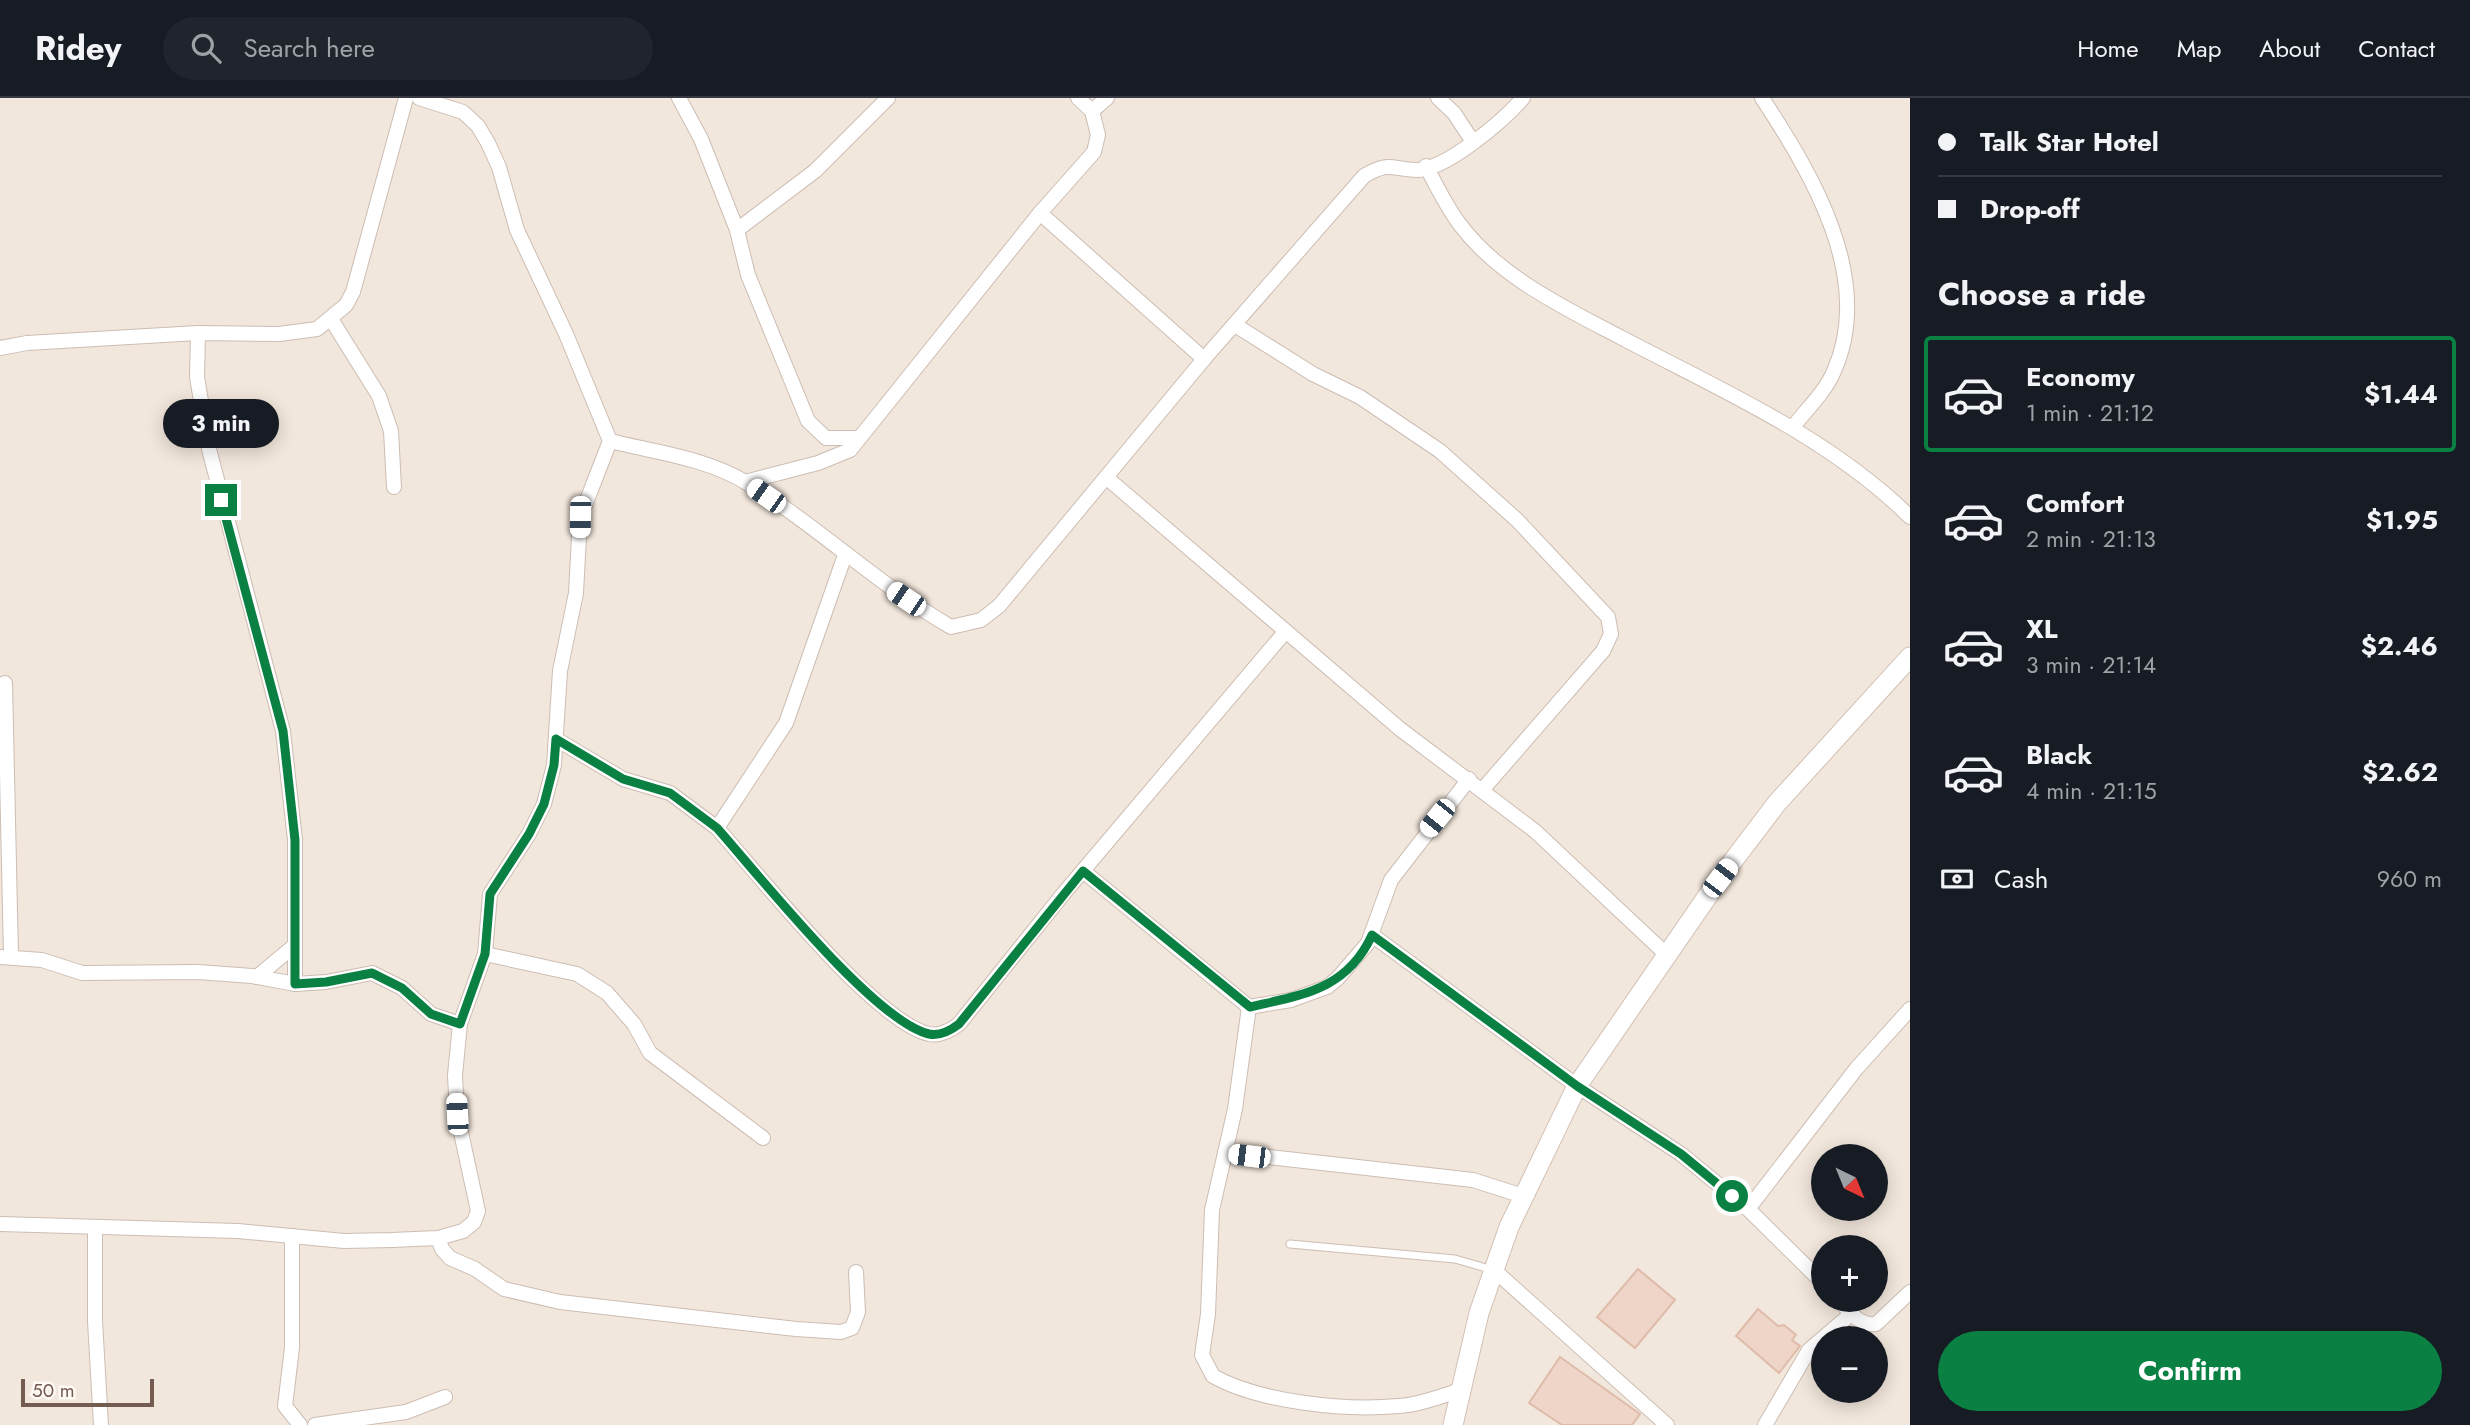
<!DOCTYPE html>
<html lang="en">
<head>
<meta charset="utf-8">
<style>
	body { margin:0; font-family:Jost,sans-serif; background:#20242c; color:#f1f3f6; height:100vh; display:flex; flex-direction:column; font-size:26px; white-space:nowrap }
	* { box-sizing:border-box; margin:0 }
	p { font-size:23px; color:#9ea1a6 }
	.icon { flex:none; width:38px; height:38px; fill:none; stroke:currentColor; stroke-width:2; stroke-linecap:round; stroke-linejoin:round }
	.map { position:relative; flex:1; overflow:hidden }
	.details { display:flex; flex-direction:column; background:#171b24; width:560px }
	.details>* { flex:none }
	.hud { display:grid; align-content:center; height:154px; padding:0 28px; background:#171b24 }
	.needle { width:46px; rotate:137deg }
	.tools { position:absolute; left:1811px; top:1046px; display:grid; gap:14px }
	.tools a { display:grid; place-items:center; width:77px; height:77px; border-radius:50%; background:#171b24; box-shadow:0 4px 18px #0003; font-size:35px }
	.scale { position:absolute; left:21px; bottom:18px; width:133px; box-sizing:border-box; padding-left:7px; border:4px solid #755c51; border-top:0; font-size:19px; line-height:24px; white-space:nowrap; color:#755c51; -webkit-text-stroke:5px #fef9f3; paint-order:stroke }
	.end { position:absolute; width:32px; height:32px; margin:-16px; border:9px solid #0b8043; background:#fff; box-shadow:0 0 0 4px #fff }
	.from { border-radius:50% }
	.bubble { position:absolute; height:49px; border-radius:24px; background:#171b24; box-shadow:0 4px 18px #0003; font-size:23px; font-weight:700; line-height:49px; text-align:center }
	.car { position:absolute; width:21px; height:42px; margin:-21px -10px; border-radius:9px; box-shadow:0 0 5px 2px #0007; background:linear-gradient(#fff 24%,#345 0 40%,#fff 0 76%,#345 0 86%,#fff 0) }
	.hud b { display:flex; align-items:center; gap:24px; height:66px; font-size:26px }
	.hud b+b { border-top:2px solid #363941 }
	.hud i { width:18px; height:18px; background:#f1f3f6 }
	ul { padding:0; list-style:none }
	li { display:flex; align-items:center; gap:21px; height:116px; margin:0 14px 10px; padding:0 14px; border:4px solid transparent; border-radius:7px }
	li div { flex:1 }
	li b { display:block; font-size:26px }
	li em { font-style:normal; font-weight:700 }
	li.on { border-color:#0b8043 }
	li>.icon { width:63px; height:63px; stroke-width:1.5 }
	h2 { padding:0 28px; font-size:32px; line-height:84px }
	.pay { display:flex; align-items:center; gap:18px; height:77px; padding:0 28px; font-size:26px }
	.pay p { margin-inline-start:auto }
	.cta { display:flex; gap:14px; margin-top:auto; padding:14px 28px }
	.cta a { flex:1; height:80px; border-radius:42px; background:#0b8043; color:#fff; font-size:28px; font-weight:700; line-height:80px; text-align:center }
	header { display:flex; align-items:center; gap:42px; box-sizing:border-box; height:98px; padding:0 35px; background:#171b24; border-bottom:2px solid #363941 }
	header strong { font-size:33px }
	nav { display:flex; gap:38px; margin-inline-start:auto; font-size:24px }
	.search { width:490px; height:63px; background:#20242c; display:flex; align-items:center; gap:18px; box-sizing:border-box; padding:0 24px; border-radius:38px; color:#9ea1a6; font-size:26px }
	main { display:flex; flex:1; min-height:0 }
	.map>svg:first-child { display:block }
	.residential { fill:#f2e7dc; fill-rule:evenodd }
	.building { fill:#eed5c7; stroke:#dfbba9; stroke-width:2 }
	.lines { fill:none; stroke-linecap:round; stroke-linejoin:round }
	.lane-casing { stroke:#cdbdb3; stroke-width:9 }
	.street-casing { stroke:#cdbdb3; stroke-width:16 }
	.secondary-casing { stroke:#d2bfb3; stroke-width:21 }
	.lane { stroke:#fff; stroke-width:7 }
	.street { stroke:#fff; stroke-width:14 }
	.secondary { stroke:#fff; stroke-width:19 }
	.route { stroke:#0b8043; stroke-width:9 }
</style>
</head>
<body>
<header>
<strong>Ridey</strong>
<div class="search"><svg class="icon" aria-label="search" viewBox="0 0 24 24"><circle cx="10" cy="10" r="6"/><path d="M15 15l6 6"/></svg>Search here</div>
<nav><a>Home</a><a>Map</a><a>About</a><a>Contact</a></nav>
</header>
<main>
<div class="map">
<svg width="1910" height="1327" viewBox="0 0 1910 1327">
	<rect width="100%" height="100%" fill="#fbf5ed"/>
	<path class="residential" d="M0,0H1910V1327H0ZM1824,1059H1876V1111H1824ZM1824,1150H1876V1202H1824ZM1824,1241H1876V1293H1824Z"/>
	<g class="building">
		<path d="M1638,1171L1675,1202L1635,1250L1597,1219Z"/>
		<path d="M1758,1211L1778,1228L1784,1227L1796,1237L1792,1242L1800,1248L1779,1275L1736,1238Z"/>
		<path d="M1560,1259L1640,1316L1632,1327H1562L1529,1305Z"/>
	</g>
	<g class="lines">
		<defs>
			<path id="lane" d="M1290,1146L1455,1161L1493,1172"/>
			<g id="street">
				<path d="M419,0L463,14L478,28L488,45L499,69L517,132L566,236L610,343C655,354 706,360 747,385C818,428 878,487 951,529L981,522L999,508L1204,261L1364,78C1389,63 1391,71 1416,72C1446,72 1504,22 1523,0"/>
				<path d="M679,0L701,41L737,132L748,177L808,323L826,340H857"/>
				<path d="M1438,0L1454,15L1473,44"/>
				<path d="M1762,0C1812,76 1875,181 1834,273C1826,293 1806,312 1793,329"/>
				<path d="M1092,13L1107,0"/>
				<path d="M1426,68C1437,89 1447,110 1461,128C1501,180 1565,210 1622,240C1721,292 1829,339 1910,419"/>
				<path d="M1040,115L1204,261"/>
				<path d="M737,132L815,73L888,0"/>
				<path d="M331,221L379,298L391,333L394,389"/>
				<path d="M1235,227L1313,276L1360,299L1440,353L1517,422L1608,519L1611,536L1603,553L1483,691"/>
				<path d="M198,235L197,279L209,351L283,633L295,742V886"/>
				<path d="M0,250L27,245L198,235L279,236L317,231L346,207L353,194L406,0"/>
				<path d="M1107,380L1400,631L1535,733L1668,858"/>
				<path d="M745,384L818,365L850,352L1040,115L1094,54L1098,37L1092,13L1078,0"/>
				<path d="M5,585L11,858"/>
				<path d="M556,641L623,681L670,695L717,730C758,776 875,924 929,936C940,938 950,933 959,926L1064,795L1285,534"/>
				<path d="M717,730L786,625L845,457"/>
				<path d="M1083,773L1249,909"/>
				<path d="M1372,837L1577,988L1681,1056L1748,1111L1824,1186"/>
				<path d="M485,856L577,876L607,895L634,926L650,955L763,1040"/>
				<path d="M0,859L42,862L82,875L198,874L252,878L295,886L326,884L372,875L402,890L431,916L460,926"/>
				<path d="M257,879L295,847"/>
				<path d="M1249,909L1235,1011L1212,1112L1208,1216L1202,1257L1213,1278C1259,1304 1345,1313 1398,1308C1419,1307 1441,1298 1461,1292"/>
				<path d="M1249,909L1291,902L1327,889L1338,880L1368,845L1391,782L1469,681"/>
				<path d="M1225,1054L1473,1082L1523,1098"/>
				<path d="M1748,1111L1856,971L1910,911"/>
				<path d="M0,1126L238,1133L344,1143L392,1142L438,1140L463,1133L474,1124L478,1113L457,1016L455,977L460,926L485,856L490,796L529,736L544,706L554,667L560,573L576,495L580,420L610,343"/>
				<path d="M95,1130V1223L101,1327"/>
				<path d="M292,1138V1250L285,1308L300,1327"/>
				<path d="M438,1140L442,1151L450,1160L475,1171L504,1191L560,1204L796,1231L841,1234L852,1230L858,1214L856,1174"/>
				<path d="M1494,1172L1667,1327"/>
				<path d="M1839,1202C1850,1214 1859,1228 1876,1226L1910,1194"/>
				<path d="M315,1327L406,1314L445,1299"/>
				<path d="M1765,1327L1809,1252L1851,1216"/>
			</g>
			<path id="secondary" d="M1453,1327L1479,1215L1509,1129L1577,988L1720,780L1777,705L1910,559"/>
		</defs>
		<use href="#lane" class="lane-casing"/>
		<use href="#street" class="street-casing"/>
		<use href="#secondary" class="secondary-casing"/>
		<use href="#lane" class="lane"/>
		<use href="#street" class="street"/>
		<use href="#secondary" class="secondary"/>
	</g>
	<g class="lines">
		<path class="route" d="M221,402L283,633L295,742V886L326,884L372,875L402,890L431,916L460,926L485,856L490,796L529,736L544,706L554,667L556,641L623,681L670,695L717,730C758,776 874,923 929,936C940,938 950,933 959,926L1083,773L1250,909C1301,897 1347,892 1372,837L1577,988L1681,1056L1732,1098"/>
	</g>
</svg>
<div class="tools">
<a><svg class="needle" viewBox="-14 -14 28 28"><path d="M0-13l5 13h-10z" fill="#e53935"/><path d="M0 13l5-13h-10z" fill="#9ea1a6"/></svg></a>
<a>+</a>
<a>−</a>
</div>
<div class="scale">50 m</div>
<i class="end from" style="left:1732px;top:1098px"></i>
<i class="end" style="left:221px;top:402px"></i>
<div class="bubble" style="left:163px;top:301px;width:116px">3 min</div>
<i class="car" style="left:766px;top:398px;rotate:305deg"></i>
<i class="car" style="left:580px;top:419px;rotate:181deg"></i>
<i class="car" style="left:906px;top:501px;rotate:304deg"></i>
<i class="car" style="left:1437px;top:720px;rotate:219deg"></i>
<i class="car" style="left:1720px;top:780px;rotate:37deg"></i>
<i class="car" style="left:457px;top:1016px;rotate:357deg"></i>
<i class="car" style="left:1249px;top:1058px;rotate:277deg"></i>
</div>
<section class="details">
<div class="hud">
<b><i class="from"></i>Talk Star Hotel</b>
<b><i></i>Drop-off</b>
</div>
<h2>Choose a ride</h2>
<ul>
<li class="on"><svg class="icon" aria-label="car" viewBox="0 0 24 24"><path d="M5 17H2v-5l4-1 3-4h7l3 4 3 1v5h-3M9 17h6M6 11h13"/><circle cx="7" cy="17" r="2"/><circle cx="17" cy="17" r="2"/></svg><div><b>Economy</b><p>1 min · 21:12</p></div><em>$1.44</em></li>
<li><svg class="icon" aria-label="car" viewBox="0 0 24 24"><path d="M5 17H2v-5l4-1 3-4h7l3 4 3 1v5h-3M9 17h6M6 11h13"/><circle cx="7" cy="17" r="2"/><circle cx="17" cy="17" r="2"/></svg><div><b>Comfort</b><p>2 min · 21:13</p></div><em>$1.95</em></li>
<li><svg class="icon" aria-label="car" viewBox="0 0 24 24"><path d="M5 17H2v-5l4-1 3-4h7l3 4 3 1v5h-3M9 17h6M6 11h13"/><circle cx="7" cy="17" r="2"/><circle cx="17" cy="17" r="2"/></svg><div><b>XL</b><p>3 min · 21:14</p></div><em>$2.46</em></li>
<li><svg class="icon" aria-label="car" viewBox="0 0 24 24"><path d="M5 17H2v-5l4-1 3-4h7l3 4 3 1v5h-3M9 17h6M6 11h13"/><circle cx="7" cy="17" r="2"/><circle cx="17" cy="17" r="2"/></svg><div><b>Black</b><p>4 min · 21:15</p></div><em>$2.62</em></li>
</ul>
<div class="pay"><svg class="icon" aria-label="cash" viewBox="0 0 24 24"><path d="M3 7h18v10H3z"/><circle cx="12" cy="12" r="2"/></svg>Cash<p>960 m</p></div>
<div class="cta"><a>Confirm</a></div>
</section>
</main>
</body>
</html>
